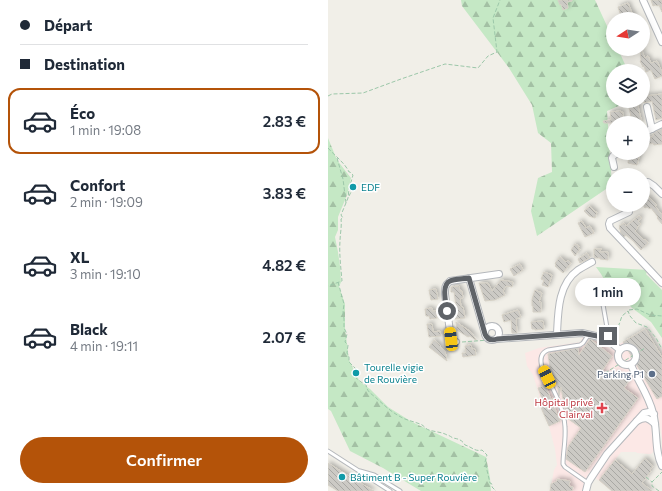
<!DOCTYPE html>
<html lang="fr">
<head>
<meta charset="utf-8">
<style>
	body { margin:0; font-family:Commissioner,sans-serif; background:#f6f6f7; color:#1f2937; height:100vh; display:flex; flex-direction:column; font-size:15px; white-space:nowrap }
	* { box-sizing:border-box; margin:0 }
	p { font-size:13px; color:#747a83 }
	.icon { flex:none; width:22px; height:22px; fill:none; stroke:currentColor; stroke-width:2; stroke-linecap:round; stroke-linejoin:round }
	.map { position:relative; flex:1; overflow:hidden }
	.drawer { display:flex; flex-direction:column; background:#fff; width:328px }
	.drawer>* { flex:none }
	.hud { display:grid; align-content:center; height:88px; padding:0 20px; background:#fff }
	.needle { width:26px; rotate:258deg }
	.tools { position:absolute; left:278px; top:12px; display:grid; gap:8px }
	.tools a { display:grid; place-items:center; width:44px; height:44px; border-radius:50%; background:#fff; box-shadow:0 2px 10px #0003; font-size:20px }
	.end { position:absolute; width:18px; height:18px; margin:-9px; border:5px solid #5f6368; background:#fff; box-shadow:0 0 0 2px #fff }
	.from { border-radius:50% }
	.bubble { position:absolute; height:28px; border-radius:14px; background:#fff; box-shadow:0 2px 10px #0003; font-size:13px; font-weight:600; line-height:28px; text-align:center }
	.car { position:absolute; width:12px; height:24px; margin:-12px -6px; border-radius:5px; box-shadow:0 0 3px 1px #0007; background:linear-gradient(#f5c518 24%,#345 0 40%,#f5c518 0 76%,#345 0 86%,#f5c518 0) }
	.hud b { display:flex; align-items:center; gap:14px; height:38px; font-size:15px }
	.hud b+b { border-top:1px solid #e0e1e3 }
	.hud i { width:10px; height:10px; background:#1f2937 }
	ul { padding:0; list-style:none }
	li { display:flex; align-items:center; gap:12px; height:66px; margin:0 8px 6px; padding:0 12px; border:2px solid transparent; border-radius:12px }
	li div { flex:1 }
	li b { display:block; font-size:15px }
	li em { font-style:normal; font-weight:600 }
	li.on { border-color:#b45309 }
	li>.icon { width:36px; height:36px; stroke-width:1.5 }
	.action { display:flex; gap:8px; margin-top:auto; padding:8px 20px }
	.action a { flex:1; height:46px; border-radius:24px; background:#b45309; color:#fff; font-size:16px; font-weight:600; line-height:46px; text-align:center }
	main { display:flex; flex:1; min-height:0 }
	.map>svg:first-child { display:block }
	.medical { fill:#fce8e6 }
	.forest { fill:url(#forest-firs) }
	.building { fill:url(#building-back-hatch); stroke:#d6d1c6; filter:url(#shadow) }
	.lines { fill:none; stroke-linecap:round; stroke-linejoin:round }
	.service-casing { stroke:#b5b8bc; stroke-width:5 }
	.minor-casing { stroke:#b5b8bc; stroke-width:8 }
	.path { stroke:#9cc7a9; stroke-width:1; stroke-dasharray:4 2; stroke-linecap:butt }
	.service { stroke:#fff; stroke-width:3 }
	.minor { stroke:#fff; stroke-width:6 }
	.route { stroke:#5f6368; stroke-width:5 }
	.culture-dot { fill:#0f9aa8; stroke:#fff; stroke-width:1.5 }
	.service-dot { fill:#5c6f8a; stroke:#fff; stroke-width:1.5 }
	.health-dot { fill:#e0444e; stroke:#fff; stroke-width:1.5 }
	.labels { text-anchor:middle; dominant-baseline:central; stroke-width:3; stroke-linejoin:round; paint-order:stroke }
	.culture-label { font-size:10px; fill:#0d838f; stroke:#fff; text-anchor:start }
	.service-label { font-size:10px; fill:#4e5e75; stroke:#fff; text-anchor:end }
	.health-label { font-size:10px; fill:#be3a42; stroke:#fff; text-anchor:end }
</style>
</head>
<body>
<main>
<section class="drawer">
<div class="hud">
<b><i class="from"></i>Départ</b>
<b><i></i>Destination</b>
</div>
<ul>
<li class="on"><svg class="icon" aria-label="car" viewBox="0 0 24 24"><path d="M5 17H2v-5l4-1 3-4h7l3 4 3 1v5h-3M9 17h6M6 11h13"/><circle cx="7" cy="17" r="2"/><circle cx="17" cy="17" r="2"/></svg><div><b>Éco</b><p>1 min · 19:08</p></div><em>2.83 €</em></li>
<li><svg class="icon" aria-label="car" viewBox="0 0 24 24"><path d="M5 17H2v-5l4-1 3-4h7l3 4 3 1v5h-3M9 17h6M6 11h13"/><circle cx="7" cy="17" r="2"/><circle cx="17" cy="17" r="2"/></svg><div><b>Confort</b><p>2 min · 19:09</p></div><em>3.83 €</em></li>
<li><svg class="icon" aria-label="car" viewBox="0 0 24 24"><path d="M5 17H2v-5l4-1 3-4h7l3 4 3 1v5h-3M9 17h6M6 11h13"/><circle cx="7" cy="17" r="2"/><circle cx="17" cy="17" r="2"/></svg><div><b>XL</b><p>3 min · 19:10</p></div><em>4.82 €</em></li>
<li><svg class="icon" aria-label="car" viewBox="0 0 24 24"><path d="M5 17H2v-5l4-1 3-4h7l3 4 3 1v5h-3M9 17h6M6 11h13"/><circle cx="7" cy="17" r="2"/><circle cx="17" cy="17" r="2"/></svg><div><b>Black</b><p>4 min · 19:11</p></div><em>2.07 €</em></li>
</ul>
<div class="action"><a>Confirmer</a></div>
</section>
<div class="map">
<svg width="334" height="491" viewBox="0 0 334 491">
	<defs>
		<pattern id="forest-firs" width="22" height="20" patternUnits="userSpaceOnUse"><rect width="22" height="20" fill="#c5e8c5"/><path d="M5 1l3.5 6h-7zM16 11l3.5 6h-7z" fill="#a3c0a4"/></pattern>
		<pattern id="building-back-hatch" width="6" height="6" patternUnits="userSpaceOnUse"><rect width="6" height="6" fill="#cccac5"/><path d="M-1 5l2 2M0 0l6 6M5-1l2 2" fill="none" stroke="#a9a8a4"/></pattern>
		<filter id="shadow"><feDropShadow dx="2" dy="-2" stdDeviation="2" flood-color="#0004"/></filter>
	</defs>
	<rect width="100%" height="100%" fill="#f1efe8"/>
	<path class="medical" d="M317,329L334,357V439L330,414L317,418L315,421L320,422L323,426L326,450V451L323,454H320L309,453L308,452H293L287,460L315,482L308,491H284L261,473L257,481L255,491H222L226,470L229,465L227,449L221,426L211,403V394L205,375L199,366L197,353L211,348L253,342L254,337L274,343L283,349Z"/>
	<g class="forest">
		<path d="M133,0H267L285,39V49H290L300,71H285V101H302L279,111L284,185L209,236L203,211L210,178L224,172L223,143L210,133L204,105L181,68L134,6Z"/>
		<path d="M0,138L9,160L23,178L19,195L10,217V230L7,237L10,252L12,266L13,282L11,287L17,304V328L21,360L32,382L42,389L60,407L84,422L158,457L162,478L163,491H93L55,468L22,451L3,411L0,409Z"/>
		<path d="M268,267L320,270L318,274L334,290V338L323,322L304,308L292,295L281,288L273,274Z"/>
	</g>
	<g class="building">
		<path d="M230,0H244V1L239,2L240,8L235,10L233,4L232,5Z"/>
		<path d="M323,0H334V12L331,5L329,6L328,5L325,6Z"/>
		<path d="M300,3L304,13H305L307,19H294L290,7Z"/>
		<path d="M312,49H313L317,58L320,56L323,63L329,61L334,72V76L327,79L323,70L318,72L316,66L315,67L312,61L313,60Z"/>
		<path d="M334,94V118L328,120L324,101L316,103L315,98L319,97L318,96Z"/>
		<path d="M309,102L314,123H307V120L304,121L300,104Z"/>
		<path d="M293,111V113L295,112V123H276L275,121L283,120L282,112Z"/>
		<path d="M334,129V144L326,145L325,143L315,145V139L324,137V136L326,135L325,133Z"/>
		<path d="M304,153H312L309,165L300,163L301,154L304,155Z"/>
		<path d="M321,197L329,205L327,206L333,214L334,213V224L329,218L330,217L323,208L322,209L319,207L317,208L315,205V200L318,198Z"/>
		<path d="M262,206L266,211L269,212L267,218L261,216L256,211Z"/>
		<path d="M311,216L314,218L310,221L313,224L309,227L310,228L307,231L316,240L317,239L320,243L313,250L305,241L298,235L296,237L292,232L293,231L291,228L292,227L291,226L296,223L298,226Z"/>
		<path d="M254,221L258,228L262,226L266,233L257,237L250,223Z"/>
		<path d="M247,244L251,246L250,248L252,249L247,256L243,250Z"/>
		<path d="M266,249H274L271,252H280V260L272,259V258H266Z"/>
		<path d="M259,253L262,258L252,263L250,259Z"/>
		<path d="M232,257L238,262L240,260L243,263L235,273L227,266L228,265L227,263Z"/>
		<path d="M192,264L195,270L186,276L182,269Z"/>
		<path d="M216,272L224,275L220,287L214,285L216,280L213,279Z"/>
		<path d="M173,280L185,282L184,287L178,286L175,291L177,295L167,300L157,301L151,283H160L164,291Z"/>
		<path d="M258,283L264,287L261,292L263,294L258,301L253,297L254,295L251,293Z"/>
		<path d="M131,286L132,291H134L135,298L132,299L133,307H135L137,318L127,319V316H125V311H127L126,306H128L126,292H123V287Z"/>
		<path d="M108,289L110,299L103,300L101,290Z"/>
		<path d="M207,290L214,293L211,302H213V312H205V306H204V299Z"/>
		<path d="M104,308V311H108L109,318L102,319L101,316H98L97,309Z"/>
		<path d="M190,310L193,317L188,319L189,333H184L183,320L176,322L174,315Z"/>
		<path d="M215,321L216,329L207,330V329H204L203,322Z"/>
		<path d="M128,322L143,332L149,341L142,336L140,337L129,330Z"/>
		<path d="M99,324H104L105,332L112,331L113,336L101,337Z"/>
		<path d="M317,329L334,357V396L329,399L295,342Z"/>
		<path d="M262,339L284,356L274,371L284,378L288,373L301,381L296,388L310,398L257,472L238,459L240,447L253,428L239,418L242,414L237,410L233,387L231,396L229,383L224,380L220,354L250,348L251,355Z"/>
		<path d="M106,340L113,346L112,347L117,351L119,361L101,347Z"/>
		<path d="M143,345L144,349H147L148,355L135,357L134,353H138L137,346Z"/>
		<path d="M217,385L223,399L225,398L224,402L232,421L221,426L211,403L215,401L210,388Z"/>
		<path d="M317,458L325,466L322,470L323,471L314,483L324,491H284L271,480L287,460L304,474Z"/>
		<path d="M0,463L27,480L46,491H10L0,485Z"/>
		<path d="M229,479L242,481L241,486L245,487L244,491H222L223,484L229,481Z"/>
	</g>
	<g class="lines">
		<defs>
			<g id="service">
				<path d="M266,292L272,296L274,299L280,333L278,340"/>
				<path d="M0,451L62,491"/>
				<path d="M32,471L46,475L72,491"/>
				<path d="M260,483L237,467L235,464C235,452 238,440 237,427C236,406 223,386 214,367C212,360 212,353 220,350L252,345L255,343L261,334"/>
			</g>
			<g id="minor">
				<path d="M315,0L334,42"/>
				<path d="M319,107L324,129"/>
				<path d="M315,133L334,124"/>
				<path d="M285,134L283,137V141L285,144"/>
				<path d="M286,167L284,158L285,156L289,153"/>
				<path d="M315,183L320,182L326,186L334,194"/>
				<path d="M295,205L301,210V212L282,221L281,224L282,228L334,283"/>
				<path d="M141,278L157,334"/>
				<circle cx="164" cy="333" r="7"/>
				<path d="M229,334C230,312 230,284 250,270C255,267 260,264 264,262"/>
				<path d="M169,339L254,333L272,337L281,341L292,350"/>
				<path d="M128,342L123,339L117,294C117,287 117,285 122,281L171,274"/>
				<circle cx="299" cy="356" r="9"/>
				<path d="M303,365C310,381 321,396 325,413C330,430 326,451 334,466"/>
				<path d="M309,421C318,416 320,418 327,424"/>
				<path d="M258,491L260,483L263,478L279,454L316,413L321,412L326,414"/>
			</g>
		</defs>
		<use href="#service" class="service-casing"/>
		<use href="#minor" class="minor-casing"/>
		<g class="path">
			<path d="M0,96L4,94L35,93L73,79L117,64L150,68L160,56L169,52L165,18L172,0"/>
			<path d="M0,148C7,156 17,163 21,172H22L25,175L21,189L20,198L13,215L15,218L13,219C14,227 12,234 12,241C11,253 13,269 14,281L0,286"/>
			<path d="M9,158L15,179L18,203"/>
			<path d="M21,196L27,184"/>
			<path d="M10,282L16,304L15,312L16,319V328L19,334L17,342L20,345L19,353L21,357V362L27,368L30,374L28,376V378L33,382L38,385C39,391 42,393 47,397C56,405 65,414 77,419C82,421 87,422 92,424C96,425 97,429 101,430C107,432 114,432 119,435C121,435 123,437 125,438C131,439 134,440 137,445C144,447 147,452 154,450L159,455L157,462L162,483L164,484V487L168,491"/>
			<path d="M301,310L309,309L322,315L334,316"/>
			<path d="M287,338V336L294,316L300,311L302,316L308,323L319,327L328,338L334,349"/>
			<path d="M134,342L161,340"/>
			<path d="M308,363L309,358V353"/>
			<path d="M277,373L317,348"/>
			<path d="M318,477L324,482"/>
			<path d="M331,491L324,486V482L334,472"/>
		</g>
		<use href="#service" class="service"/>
		<use href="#minor" class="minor"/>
	</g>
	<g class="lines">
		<path class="route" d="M119,311C118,303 113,285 122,281C126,279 136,279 141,278L157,334C159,339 163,341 169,339L254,333L269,336L278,340L280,336"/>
	</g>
	<g class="culture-dot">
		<circle cx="25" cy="187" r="4"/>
		<circle cx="28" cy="373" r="4"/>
		<circle cx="14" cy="477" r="4"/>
	</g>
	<circle class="service-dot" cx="324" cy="374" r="4"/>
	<path class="health-dot" d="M272 402h4v4h4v4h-4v4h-4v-4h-4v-4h4z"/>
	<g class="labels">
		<g class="culture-label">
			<text x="33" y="187">EDF</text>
			<text x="36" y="367">Tourelle vigie<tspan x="36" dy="12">de Rouvière</tspan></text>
			<text x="22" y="477">Bâtiment B - Super Rouvière</text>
		</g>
		<g class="service-label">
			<text x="316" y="374">Parking P1</text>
		</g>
		<g class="health-label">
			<text x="265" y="402">Hôpital privé<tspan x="265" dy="12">Clairval</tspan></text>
		</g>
	</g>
</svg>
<div class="tools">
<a><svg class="needle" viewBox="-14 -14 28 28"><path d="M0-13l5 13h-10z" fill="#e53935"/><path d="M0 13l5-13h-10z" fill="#747a83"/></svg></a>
<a><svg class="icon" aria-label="layers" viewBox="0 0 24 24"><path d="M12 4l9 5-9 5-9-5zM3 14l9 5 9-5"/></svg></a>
<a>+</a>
<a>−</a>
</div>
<i class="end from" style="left:119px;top:311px"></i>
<i class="end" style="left:280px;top:336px"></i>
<div class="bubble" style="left:247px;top:278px;width:66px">1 min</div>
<i class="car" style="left:123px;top:339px;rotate:353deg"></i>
<i class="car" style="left:219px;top:377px;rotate:334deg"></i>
</div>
</main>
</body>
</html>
